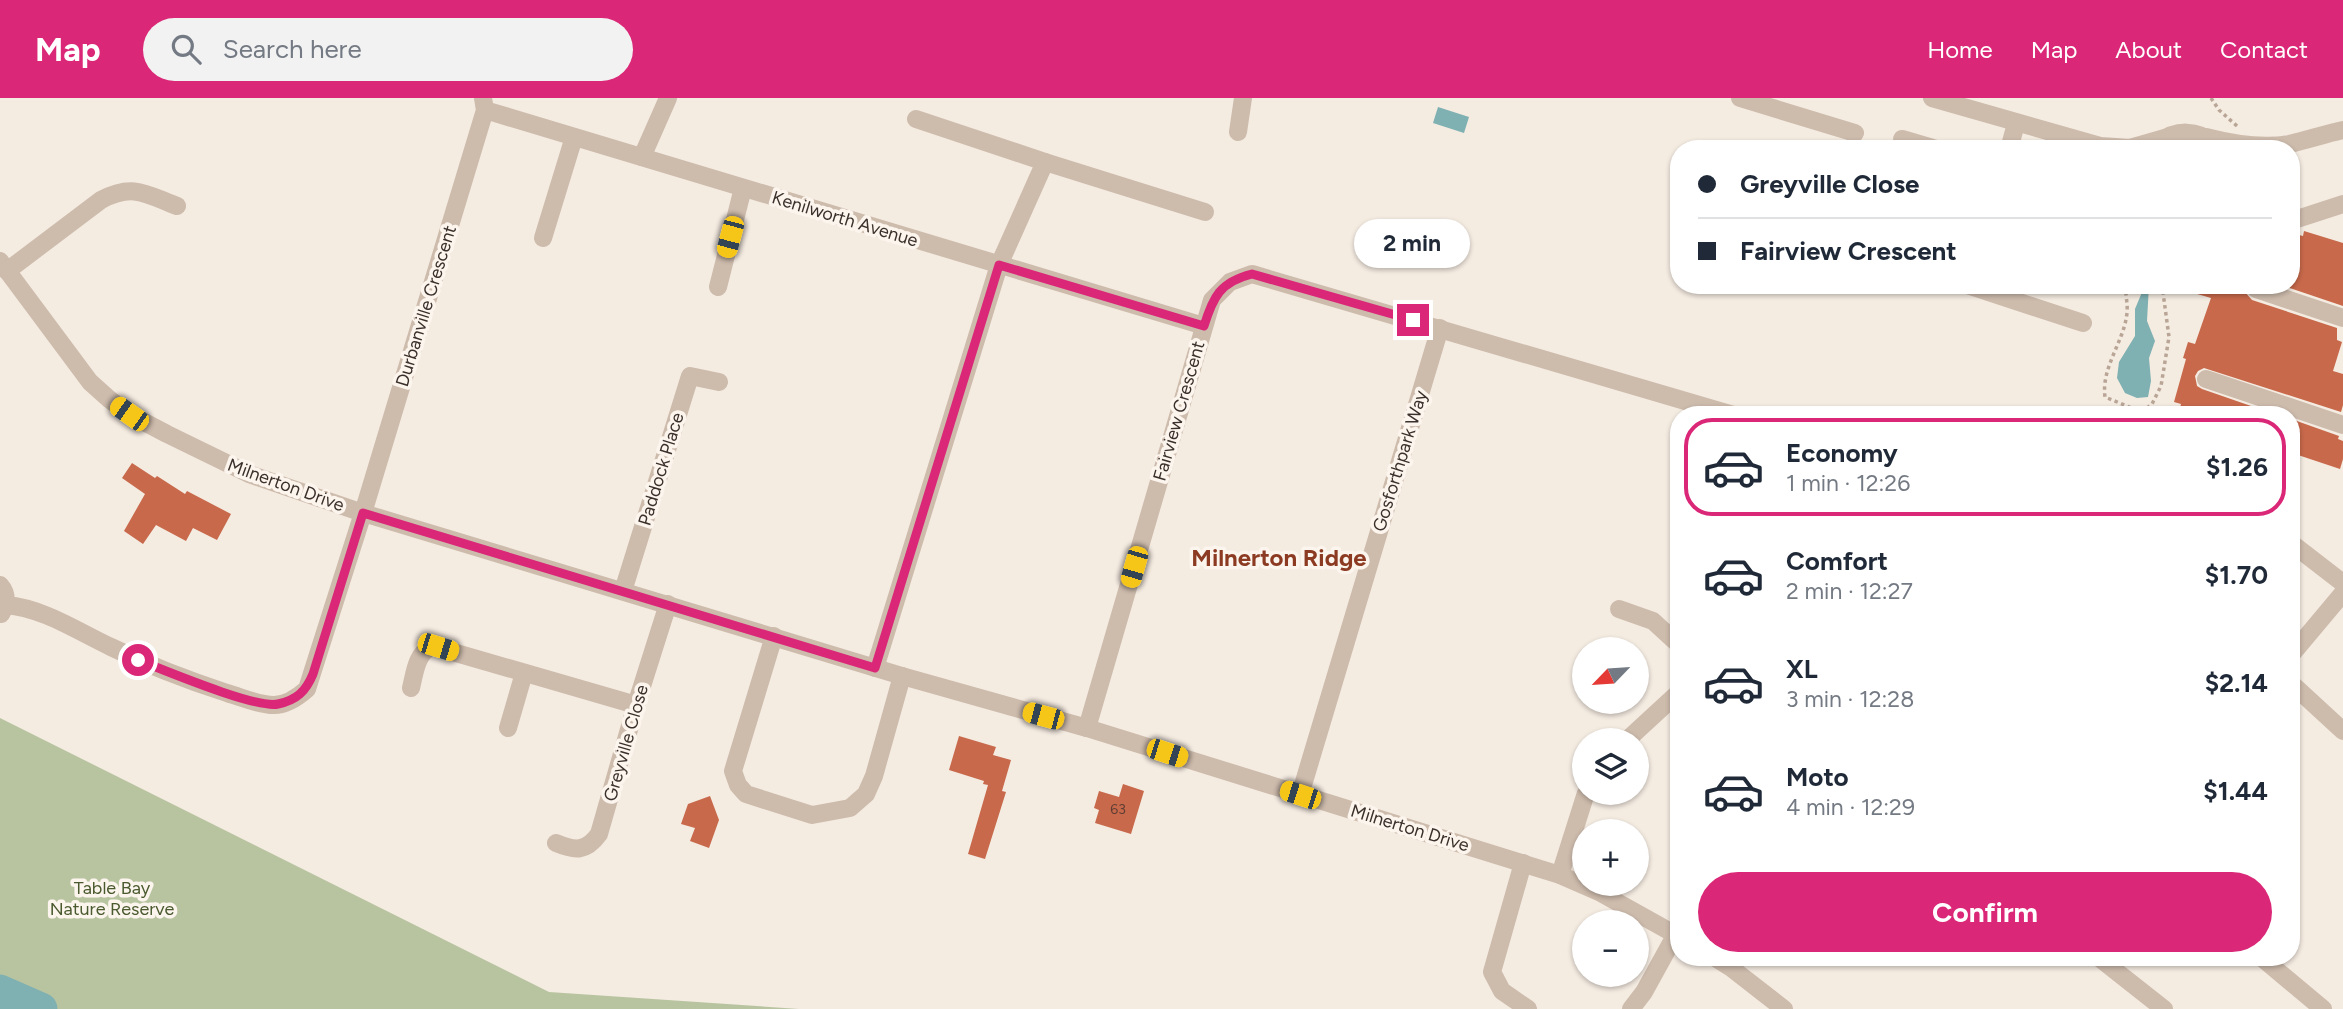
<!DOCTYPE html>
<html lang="en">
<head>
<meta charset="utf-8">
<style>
	body { margin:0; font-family:Figtree,sans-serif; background:#f2f2f3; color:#1f2937; height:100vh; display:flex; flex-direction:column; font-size:26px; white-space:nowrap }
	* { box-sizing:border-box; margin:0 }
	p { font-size:23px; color:#747a83 }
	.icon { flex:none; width:38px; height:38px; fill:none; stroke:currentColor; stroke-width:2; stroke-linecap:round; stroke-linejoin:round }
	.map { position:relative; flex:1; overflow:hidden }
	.side { position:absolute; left:1670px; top:308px; width:630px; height:560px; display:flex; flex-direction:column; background:#fff; border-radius:28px; box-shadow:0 2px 5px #0004 }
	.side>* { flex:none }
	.top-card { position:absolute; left:1670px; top:42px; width:630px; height:154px; border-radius:28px; box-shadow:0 2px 5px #0004; display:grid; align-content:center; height:154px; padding:0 28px; background:#fff }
	.needle { width:46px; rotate:245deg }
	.fabs { position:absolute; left:1572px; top:539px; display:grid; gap:14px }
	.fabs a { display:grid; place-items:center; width:77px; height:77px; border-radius:50%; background:#fff; box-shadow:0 2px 5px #0004; font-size:35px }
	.end { position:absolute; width:32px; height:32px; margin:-16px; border:9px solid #db2777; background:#fff; box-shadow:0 0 0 4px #fff }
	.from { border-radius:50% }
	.bubble { position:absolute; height:49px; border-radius:24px; background:#fff; box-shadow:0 2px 5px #0004; font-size:23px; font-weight:700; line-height:49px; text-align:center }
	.car { position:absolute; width:21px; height:42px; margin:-21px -10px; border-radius:9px; box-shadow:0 0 5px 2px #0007; background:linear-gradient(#f5c518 24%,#345 0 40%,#f5c518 0 76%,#345 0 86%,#f5c518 0) }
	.top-card b { display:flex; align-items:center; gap:24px; height:66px; font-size:26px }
	.top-card b+b { border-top:2px solid #e0e1e3 }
	.top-card i { width:18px; height:18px; background:#1f2937 }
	ul { padding:12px 0 0; list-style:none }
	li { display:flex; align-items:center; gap:21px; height:98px; margin:0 14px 10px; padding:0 14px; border:4px solid transparent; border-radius:28px }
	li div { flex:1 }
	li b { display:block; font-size:26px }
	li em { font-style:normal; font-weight:700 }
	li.on { border-color:#db2777 }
	li>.icon { width:63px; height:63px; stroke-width:1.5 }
	.primary-button { display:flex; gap:14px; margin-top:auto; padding:14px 28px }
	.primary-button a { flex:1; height:80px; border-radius:42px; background:#db2777; color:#fff; font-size:28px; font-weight:700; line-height:80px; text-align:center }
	header { display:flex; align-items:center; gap:42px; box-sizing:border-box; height:98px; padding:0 35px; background:#db2777; color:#fff }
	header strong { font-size:33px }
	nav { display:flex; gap:38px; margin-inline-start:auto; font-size:24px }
	.search { width:490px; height:63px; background:#f2f2f3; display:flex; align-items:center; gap:18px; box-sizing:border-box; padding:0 24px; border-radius:38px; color:#747a83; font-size:26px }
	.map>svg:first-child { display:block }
	.green { fill:#b8c4a0 }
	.water { fill:#7fb0b2 }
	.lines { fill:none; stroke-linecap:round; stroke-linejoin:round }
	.river { stroke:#7fb0b2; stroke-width:33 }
	.building { fill:#c8694b }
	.path { stroke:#b9a596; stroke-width:3.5; stroke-dasharray:3.5 3.5; stroke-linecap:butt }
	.minor { stroke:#cdbbac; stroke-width:18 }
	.route { stroke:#db2777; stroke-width:9 }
	.labels { text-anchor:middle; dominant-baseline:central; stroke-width:7; stroke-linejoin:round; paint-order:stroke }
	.number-label { font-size:14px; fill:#5e3e33 }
	.street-label { font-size:18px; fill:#3b302b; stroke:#fbf5ee }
	.park-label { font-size:18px; fill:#4a5a2e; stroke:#fbf5ee }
	.district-label { font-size:24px; font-weight:bold; fill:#8c3b22; stroke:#fbf5ee }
</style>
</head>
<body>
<header>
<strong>Map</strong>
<div class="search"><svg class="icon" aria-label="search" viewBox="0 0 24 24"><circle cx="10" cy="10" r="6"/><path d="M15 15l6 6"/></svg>Search here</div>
<nav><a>Home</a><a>Map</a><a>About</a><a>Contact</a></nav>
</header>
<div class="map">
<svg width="2343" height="911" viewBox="0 0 2343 911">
	<rect width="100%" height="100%" fill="#f4ebe1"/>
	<path class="green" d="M0,620L549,894L799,911H0Z"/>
	<g class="water">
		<path d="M1438,9L1469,19L1464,35L1433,25Z"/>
		<path d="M2145,187H2149L2147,223L2155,243L2149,260L2151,283L2148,299L2137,300L2125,295L2117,280L2119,264L2135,238V211Z"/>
	</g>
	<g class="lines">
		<path class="river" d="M0,893L41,911"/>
	</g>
	<g class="building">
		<path d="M2304,133L2343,145V208L2281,187H2291V135L2303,138Z"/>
		<path d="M2181,187H2245V194L2252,202L2337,230V242L2342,244L2333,273L2343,276V307L2341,314L2204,270L2198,273L2195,278L2197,288L2202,291L2277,317H2178L2181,306L2174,304L2186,261L2183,260L2188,244L2195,246L2211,200L2180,191Z"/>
		<path d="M2294,322L2339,338L2338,341L2343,343V361L2340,371L2292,355L2296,340L2291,338Z"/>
		<path d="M132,365L155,380L157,378L185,396L187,393L231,416L217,442L193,430L186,443L156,427L143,446L124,433L145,396L122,380Z"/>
		<path d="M959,638L996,649L993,657L1011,662L1002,693L1006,694L985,761L968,756L988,687L983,686L984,683L949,672Z"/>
		<path d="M1123,686L1144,693L1131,736L1095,725L1099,712L1094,710L1099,693L1119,699Z"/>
		<path d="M710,698L719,722L709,750L690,743L695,730L681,726L688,706Z"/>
	</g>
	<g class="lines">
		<g class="path">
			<path d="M2211,0L2219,12L2237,28"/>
			<path d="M2126,187C2125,196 2128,206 2127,215C2124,244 2101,269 2105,299L2139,313L2146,311L2152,306L2161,288L2169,239L2162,187"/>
		</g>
		<g class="minor">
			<path d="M1740,0L1855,35"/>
			<path d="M1932,0L2100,48L2130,50L2165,40"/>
			<path d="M485,12L1204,228"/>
			<path d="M1238,34L1243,0"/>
			<path d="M2206,39C2233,46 2261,51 2289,46C2307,42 2325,36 2343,32"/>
			<path d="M1902,41L1936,51"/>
			<path d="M2158,45C2176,31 2197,31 2215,46"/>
			<path d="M2009,51L2016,26"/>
			<path d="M642,59L668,0"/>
			<path d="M1045,64L1205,114"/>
			<path d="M2291,123L2343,106"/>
			<path d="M543,140L574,39"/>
			<path d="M0,163L90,284L109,301L129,316L167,336L249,376L363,415L902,578L1087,630L1560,777L1599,794L1678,838"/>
			<path d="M7,173L101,102C133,85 146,96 177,108"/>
			<path d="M1967,187L2083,225"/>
			<path d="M718,189L743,90"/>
			<path d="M2256,191L2343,220"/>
			<path d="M2206,281L2343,327"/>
			<path d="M2291,445L2343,485"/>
			<path d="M0,487C8,496 7,507 1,516"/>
			<path d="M623,493L690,278L719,284"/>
			<path d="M6,507C43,510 77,533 111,549C148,567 187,582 227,595C241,599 258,607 274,607C286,607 298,599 307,591L363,415L485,12L483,0"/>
			<path d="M1619,511L1653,523L1678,546"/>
			<path d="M774,538L733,673L738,687L746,696L812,717L850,710L866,696L874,678L902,578"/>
			<path d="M2291,557L2343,495"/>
			<path d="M875,570L999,167L1045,64L916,21"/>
			<path d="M2291,585L2343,633"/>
			<path d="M411,590C415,574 416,556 432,548L636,607"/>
			<path d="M508,630L524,575"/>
			<path d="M1087,630L1212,202L1230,184L1252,176L1733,317"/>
			<path d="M1627,642L1678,595"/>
			<path d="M1300,697L1440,230"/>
			<path d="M556,745C575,753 586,754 599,736L636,607L668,506"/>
			<path d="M1523,765L1492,874L1502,893L1528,911"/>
			<path d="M1560,777L1586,695"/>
			<path d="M1714,859L1730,869L1784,911"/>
			<path d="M2098,859L2164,911"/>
			<path d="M2261,859L2323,911"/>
			<path d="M1631,911L1644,894L1676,836"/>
		</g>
	</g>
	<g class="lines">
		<path class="route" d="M138,562C164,572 256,611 278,606C297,602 306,593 313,576L363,415L875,570L999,167L1204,228C1213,199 1220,184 1252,176L1413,222"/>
	</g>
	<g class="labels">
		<g class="number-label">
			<text x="1118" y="711">63</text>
		</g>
		<g class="street-label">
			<text transform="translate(845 121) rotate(17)">Kenilworth Avenue</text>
			<text transform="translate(426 208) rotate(-73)">Durbanville Crescent</text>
			<text transform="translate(1179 313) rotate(-74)">Fairview Crescent</text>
			<text transform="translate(1400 363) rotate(-73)">Gosforthpark Way</text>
			<text transform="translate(661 371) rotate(-73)">Paddock Place</text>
			<text transform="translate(286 387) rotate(20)">Milnerton Drive</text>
			<text transform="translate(626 645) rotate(-74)">Greyville Close</text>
			<text transform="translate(1410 730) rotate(17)">Milnerton Drive</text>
		</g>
		<g class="park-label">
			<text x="112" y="790">Table Bay<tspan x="112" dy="21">Nature Reserve</tspan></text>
		</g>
		<g class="district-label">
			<text x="1279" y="459">Milnerton Ridge</text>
		</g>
	</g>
</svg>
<div class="fabs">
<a><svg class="needle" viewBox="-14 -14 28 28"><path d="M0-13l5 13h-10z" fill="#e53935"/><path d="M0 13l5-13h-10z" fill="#747a83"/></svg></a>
<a><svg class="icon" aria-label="layers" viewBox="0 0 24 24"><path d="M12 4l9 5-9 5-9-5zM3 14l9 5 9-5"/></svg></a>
<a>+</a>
<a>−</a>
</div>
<i class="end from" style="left:138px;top:562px"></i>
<i class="end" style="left:1413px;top:222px"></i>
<div class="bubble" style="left:1354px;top:121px;width:116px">2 min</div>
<i class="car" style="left:730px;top:139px;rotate:195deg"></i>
<i class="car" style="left:129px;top:316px;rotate:305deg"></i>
<i class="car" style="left:1134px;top:469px;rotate:196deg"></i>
<i class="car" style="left:438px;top:549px;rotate:107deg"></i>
<i class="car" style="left:1043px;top:618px;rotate:285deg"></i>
<i class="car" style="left:1167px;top:655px;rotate:108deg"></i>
<i class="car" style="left:1300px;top:697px;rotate:288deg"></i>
<div class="top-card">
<b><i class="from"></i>Greyville Close</b>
<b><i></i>Fairview Crescent</b>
</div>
<section class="side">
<ul>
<li class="on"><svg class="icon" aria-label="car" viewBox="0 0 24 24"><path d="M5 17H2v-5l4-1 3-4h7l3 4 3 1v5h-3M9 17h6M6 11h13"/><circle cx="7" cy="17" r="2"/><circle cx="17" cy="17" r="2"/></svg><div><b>Economy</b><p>1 min · 12:26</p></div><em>$1.26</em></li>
<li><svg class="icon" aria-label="car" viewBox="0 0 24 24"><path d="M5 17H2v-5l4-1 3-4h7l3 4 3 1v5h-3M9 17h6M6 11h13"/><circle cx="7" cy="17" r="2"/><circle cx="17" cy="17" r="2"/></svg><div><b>Comfort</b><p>2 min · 12:27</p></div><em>$1.70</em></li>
<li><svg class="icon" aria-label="car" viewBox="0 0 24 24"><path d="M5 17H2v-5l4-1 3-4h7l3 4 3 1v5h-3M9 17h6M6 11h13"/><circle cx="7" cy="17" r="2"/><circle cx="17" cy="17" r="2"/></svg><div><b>XL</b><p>3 min · 12:28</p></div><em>$2.14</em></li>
<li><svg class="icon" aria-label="car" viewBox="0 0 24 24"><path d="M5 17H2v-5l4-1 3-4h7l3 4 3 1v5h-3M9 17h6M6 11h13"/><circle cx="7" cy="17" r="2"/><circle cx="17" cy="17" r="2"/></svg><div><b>Moto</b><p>4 min · 12:29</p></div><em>$1.44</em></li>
</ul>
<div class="primary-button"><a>Confirm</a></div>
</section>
</div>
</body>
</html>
